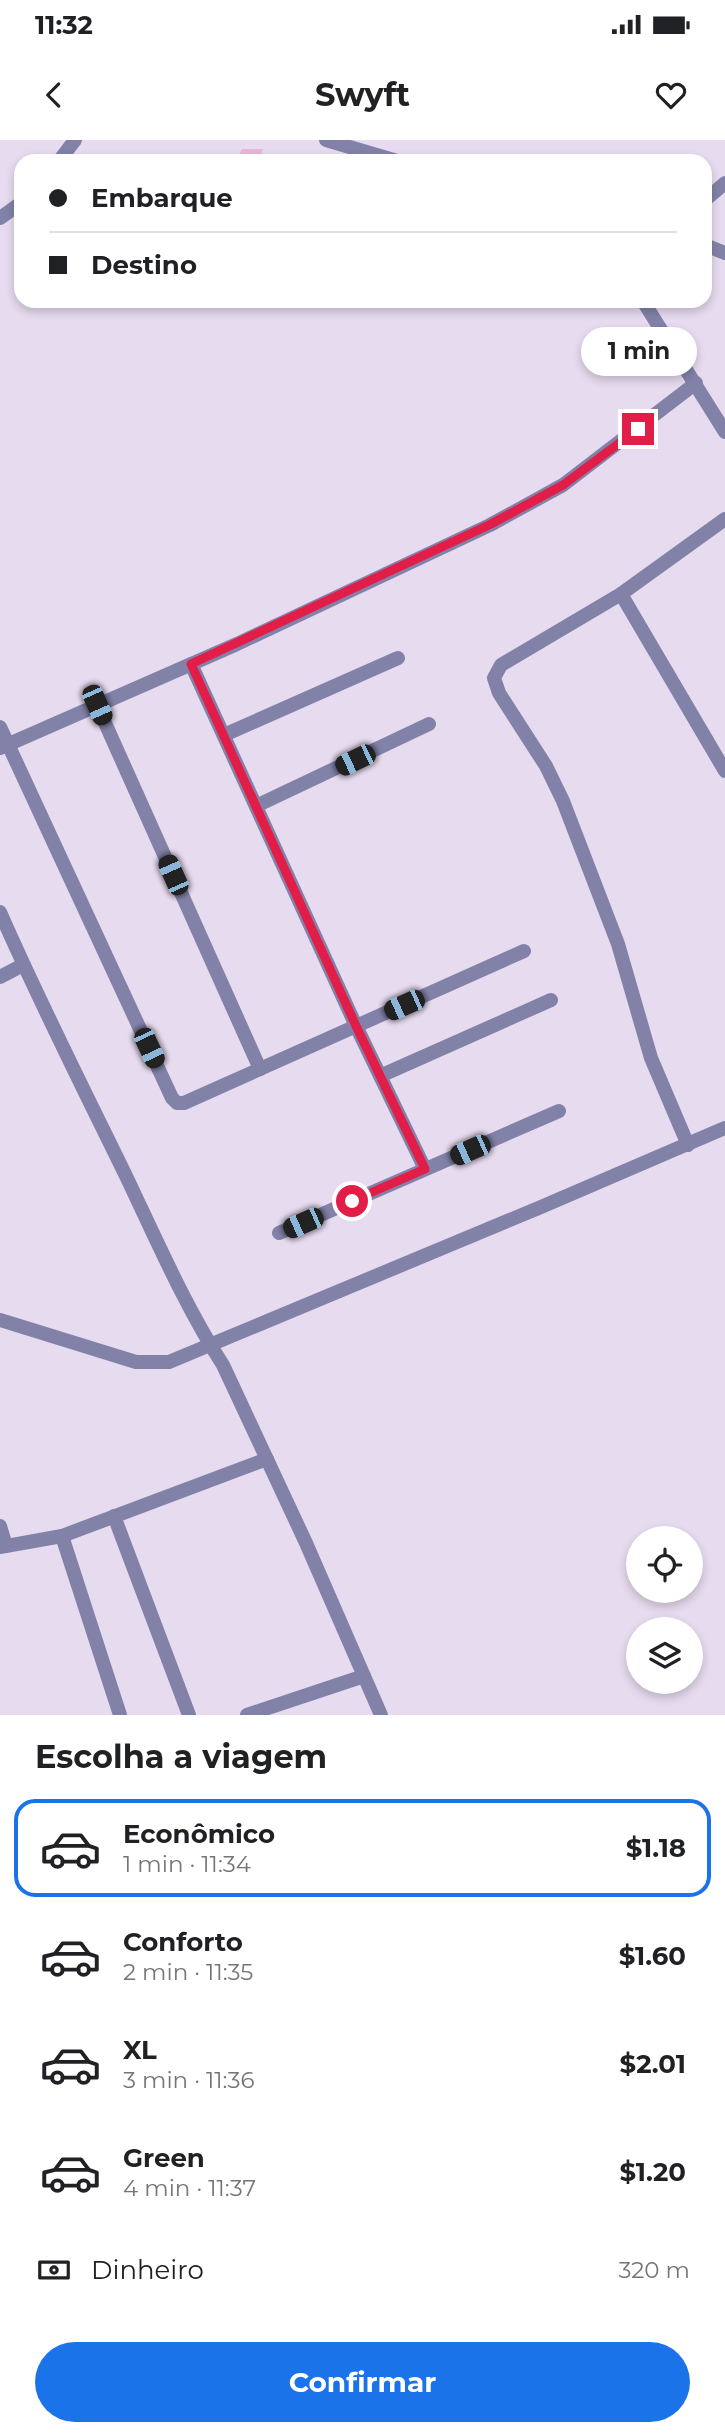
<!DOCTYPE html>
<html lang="pt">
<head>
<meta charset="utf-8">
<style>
	body { margin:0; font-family:Montserrat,sans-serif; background:#f6f6f6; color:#202124; height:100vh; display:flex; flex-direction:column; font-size:26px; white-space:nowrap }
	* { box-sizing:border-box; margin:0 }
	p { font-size:23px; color:#757577 }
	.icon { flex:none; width:38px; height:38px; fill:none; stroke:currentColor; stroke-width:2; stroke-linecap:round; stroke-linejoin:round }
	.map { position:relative; height:1575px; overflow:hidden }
	.details { display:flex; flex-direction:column; background:#fff; flex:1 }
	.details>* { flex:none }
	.hud { position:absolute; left:14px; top:14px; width:698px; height:154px; border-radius:21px; box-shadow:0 4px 10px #0003; display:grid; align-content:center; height:154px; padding:0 35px; background:#fff }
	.fabs { position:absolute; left:626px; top:1386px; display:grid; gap:14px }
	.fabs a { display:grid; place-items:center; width:77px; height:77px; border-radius:50%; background:#fff; box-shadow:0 4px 10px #0003; font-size:35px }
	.end { position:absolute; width:32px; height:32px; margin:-16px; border:9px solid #e11d48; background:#fff; box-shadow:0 0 0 4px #fff }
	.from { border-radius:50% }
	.bubble { position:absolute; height:49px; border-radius:24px; background:#fff; box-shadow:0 4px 10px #0003; font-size:23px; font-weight:700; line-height:49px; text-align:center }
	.car { position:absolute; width:21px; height:42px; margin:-21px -10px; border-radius:9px; box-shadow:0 0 5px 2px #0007; background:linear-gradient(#222 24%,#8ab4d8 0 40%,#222 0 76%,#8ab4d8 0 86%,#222 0) }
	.hud b { display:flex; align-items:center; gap:24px; height:66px; font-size:26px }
	.hud b+b { border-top:2px solid #e0e0e0 }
	.hud i { width:18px; height:18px; background:#202124 }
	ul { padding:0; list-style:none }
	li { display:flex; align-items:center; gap:21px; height:98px; margin:0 14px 10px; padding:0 21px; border:4px solid transparent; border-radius:21px }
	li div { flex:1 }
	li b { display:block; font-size:26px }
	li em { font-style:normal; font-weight:700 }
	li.selected { border-color:#1a73e8 }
	li>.icon { width:63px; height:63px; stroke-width:1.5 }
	h2 { padding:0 35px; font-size:32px; line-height:84px }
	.pay { display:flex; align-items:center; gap:18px; height:77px; padding:0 35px; font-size:26px }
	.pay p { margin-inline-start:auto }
	.action { display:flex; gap:14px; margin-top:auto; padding:14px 35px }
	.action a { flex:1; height:80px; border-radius:42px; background:#1a73e8; color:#fff; font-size:28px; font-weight:700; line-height:80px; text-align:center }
	.status { display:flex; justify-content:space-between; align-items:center; height:49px; padding:0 35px; background:#fff; direction:ltr }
	.status svg { height:19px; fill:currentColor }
	header { display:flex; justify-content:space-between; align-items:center; height:91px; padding:0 35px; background:#fff; font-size:32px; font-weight:700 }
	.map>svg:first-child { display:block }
	.building { fill:#e8b7d6 }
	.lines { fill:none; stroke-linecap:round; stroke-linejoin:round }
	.minor { stroke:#8282a9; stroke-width:14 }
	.route { stroke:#e11d48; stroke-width:9 }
</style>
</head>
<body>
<div class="status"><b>11:32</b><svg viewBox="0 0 49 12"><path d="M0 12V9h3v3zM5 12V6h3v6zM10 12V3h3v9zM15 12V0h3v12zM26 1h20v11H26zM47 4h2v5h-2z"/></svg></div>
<header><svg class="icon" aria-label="back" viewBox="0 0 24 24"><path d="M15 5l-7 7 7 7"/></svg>Swyft<svg class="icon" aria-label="heart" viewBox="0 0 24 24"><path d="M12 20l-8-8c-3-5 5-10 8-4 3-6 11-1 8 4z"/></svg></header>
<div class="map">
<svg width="725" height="1575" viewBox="0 0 725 1575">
	<rect width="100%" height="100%" fill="#e7dbef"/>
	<path class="building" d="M242,9H263L259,21H236Z"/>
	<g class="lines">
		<g class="minor">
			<path d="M326,0L397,21"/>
			<path d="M59,21L75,0"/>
			<path d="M705,60L725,43"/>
			<path d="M0,78L21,63"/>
			<path d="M705,105L725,113"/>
			<path d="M643,161L725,292"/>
			<path d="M621,454L725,631"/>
			<path d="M191,524L356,886L425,1029"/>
			<path d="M97,565L260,929"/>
			<path d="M0,587L172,958L177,963H184L524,811"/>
			<path d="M224,595L398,518"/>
			<path d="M0,608L237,504L490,385L563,345L696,243"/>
			<path d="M256,666L429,584"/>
			<path d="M0,772C39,861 83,948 126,1036C156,1099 185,1166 223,1225L306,1403L381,1575"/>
			<path d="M0,837L23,825"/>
			<path d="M380,936L551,860"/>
			<path d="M688,1005L651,918L618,804L563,661L546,626L499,553L494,538L501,525L621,454L725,379"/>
			<path d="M279,1093L559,971"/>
			<path d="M0,1180L136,1222H169L541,1067L725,988"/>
			<path d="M114,1376L189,1575"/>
			<path d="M0,1386L6,1406"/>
			<path d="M62,1396L120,1575"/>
			<path d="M0,1407L62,1396L267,1319"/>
			<path d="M247,1575L364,1536"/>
		</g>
	</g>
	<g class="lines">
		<path class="route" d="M352,1061L425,1029L356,886L191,524L491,384L563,345L638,289"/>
	</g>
</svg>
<div class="fabs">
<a><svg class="icon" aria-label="locate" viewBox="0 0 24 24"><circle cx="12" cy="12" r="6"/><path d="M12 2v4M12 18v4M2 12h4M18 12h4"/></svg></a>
<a><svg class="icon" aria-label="layers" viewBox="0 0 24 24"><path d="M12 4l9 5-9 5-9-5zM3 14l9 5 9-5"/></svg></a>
</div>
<i class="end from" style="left:352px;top:1061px"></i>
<i class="end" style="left:638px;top:289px"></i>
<div class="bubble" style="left:581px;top:187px;width:116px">1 min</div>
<i class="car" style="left:97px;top:565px;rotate:156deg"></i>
<i class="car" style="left:355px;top:620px;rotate:244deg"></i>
<i class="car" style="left:173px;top:735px;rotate:336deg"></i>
<i class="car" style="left:404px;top:865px;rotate:246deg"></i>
<i class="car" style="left:149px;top:908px;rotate:155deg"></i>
<i class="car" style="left:470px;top:1010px;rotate:246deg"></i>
<i class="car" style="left:303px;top:1083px;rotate:246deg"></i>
<div class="hud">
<b><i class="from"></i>Embarque</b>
<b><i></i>Destino</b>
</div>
</div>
<section class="details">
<h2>Escolha a viagem</h2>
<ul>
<li class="selected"><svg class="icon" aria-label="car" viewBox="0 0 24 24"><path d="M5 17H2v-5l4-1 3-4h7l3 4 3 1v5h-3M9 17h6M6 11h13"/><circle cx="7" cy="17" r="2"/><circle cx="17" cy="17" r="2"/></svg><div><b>Econômico</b><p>1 min · 11:34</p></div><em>$1.18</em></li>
<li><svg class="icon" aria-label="car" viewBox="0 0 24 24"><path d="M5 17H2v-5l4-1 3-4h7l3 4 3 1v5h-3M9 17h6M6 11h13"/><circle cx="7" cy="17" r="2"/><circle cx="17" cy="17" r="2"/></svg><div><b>Conforto</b><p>2 min · 11:35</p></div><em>$1.60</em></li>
<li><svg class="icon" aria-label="car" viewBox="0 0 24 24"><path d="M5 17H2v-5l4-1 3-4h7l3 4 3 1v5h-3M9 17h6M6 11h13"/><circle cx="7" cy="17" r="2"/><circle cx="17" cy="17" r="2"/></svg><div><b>XL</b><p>3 min · 11:36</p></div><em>$2.01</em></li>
<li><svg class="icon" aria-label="car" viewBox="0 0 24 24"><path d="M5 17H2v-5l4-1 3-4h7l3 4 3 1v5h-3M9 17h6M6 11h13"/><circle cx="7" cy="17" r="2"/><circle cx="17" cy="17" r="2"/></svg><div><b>Green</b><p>4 min · 11:37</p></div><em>$1.20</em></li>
</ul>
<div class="pay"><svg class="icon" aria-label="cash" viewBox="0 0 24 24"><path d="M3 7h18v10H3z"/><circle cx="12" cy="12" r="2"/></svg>Dinheiro<p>320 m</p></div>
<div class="action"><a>Confirmar</a></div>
</section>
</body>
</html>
